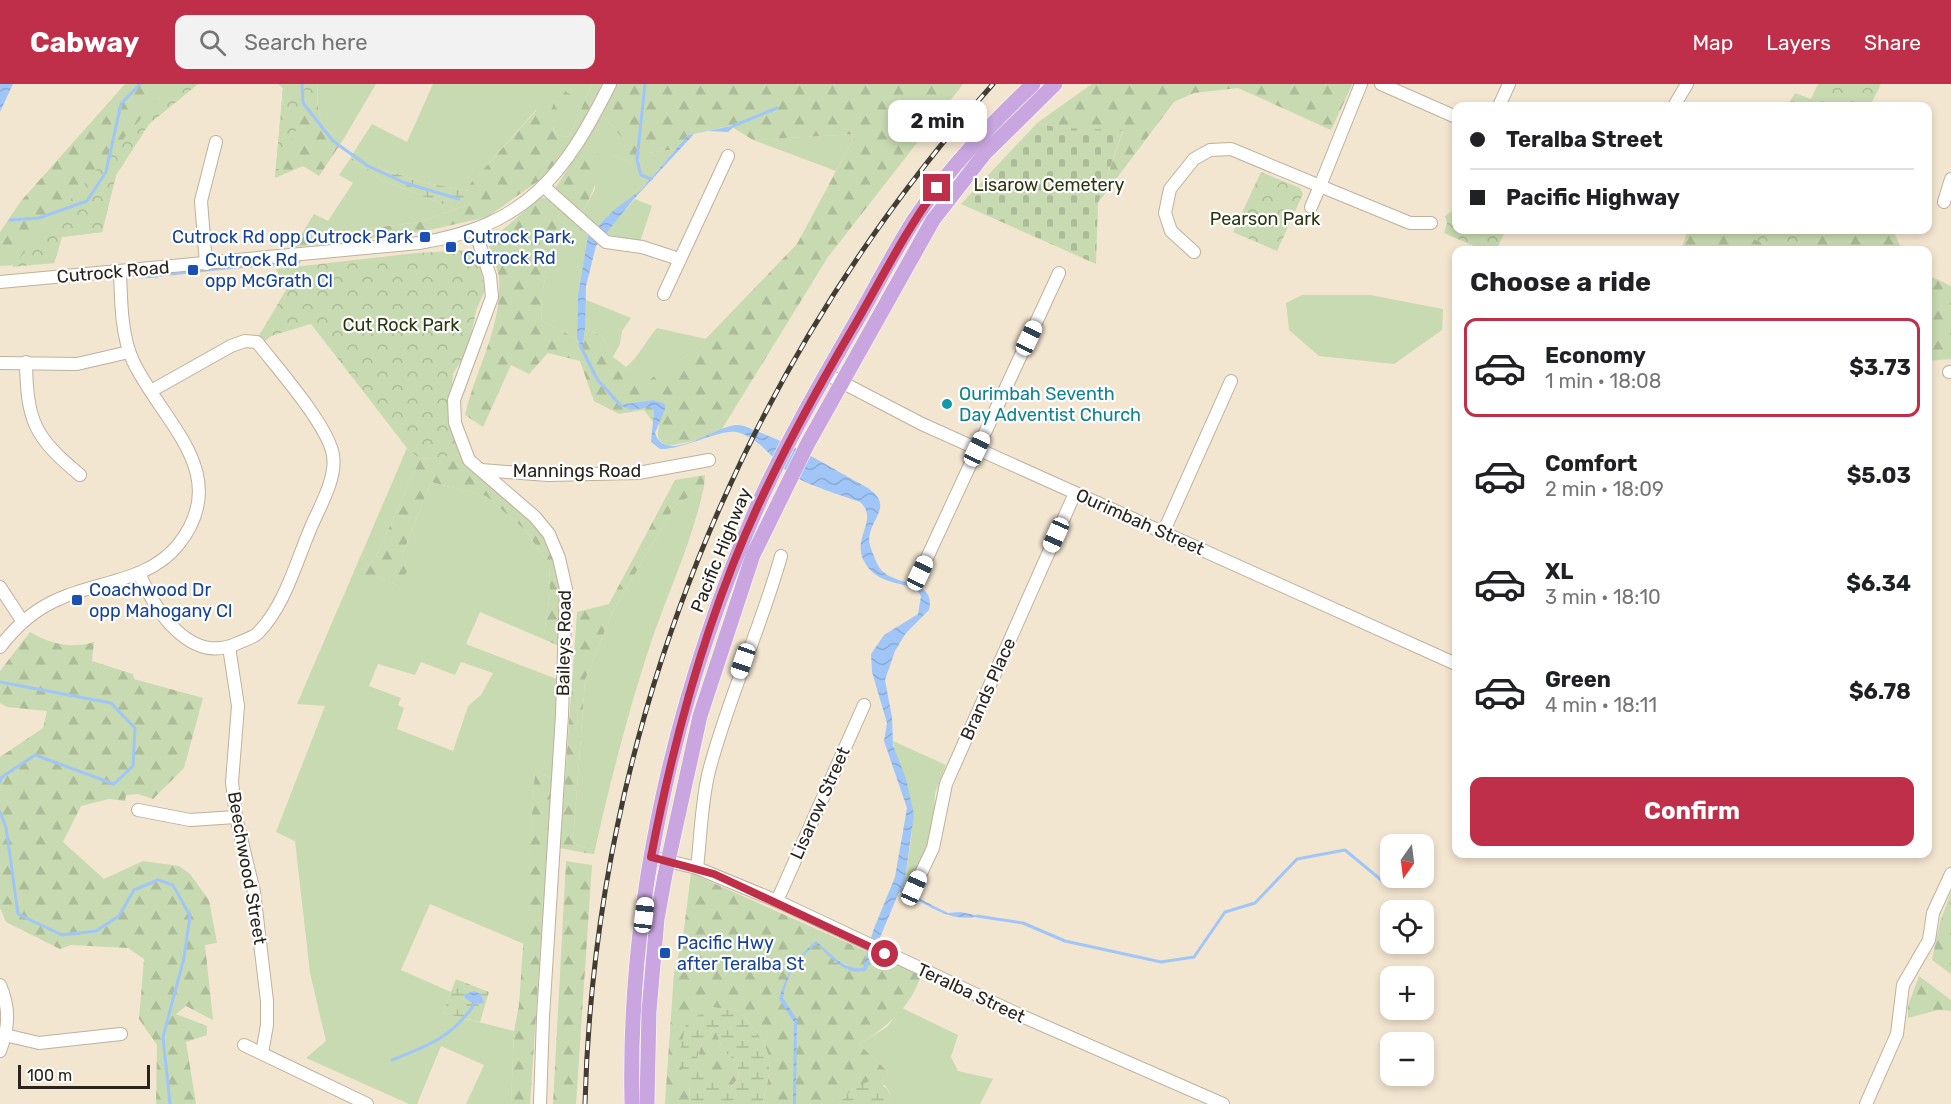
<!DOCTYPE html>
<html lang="en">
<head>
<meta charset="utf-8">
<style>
	body { margin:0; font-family:Rubik,sans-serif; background:#f2f2f2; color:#202124; height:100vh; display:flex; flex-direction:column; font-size:22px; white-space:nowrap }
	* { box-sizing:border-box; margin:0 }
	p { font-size:20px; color:#757577 }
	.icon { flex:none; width:33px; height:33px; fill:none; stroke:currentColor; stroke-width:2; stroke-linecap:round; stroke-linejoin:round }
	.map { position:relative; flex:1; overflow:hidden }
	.side { position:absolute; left:1452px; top:162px; width:480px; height:612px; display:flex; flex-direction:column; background:#fff; border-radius:12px; box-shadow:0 3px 9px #0003 }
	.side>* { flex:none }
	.top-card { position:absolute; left:1452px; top:18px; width:480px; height:132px; border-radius:12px; box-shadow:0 3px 9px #0003; display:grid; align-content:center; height:132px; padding:0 18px; background:#fff }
	.needle { width:39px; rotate:194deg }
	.controls { position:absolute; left:1380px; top:750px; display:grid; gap:12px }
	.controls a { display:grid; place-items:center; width:54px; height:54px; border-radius:12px; background:#fff; box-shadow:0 3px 9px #0003; font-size:30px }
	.scale { position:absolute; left:18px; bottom:15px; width:132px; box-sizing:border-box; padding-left:6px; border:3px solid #29241c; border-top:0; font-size:16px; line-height:21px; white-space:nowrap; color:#29241c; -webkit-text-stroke:4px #fff; paint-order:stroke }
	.end { position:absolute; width:27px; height:27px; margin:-14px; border:8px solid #c02f49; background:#fff; box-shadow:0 0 0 3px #fff }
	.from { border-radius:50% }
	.bubble { position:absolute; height:42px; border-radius:12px; background:#fff; box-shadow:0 3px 9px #0003; font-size:20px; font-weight:700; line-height:42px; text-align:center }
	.car { position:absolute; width:18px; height:36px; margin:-18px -9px; border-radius:8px; box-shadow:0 0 4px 2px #0007; background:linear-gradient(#fff 24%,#345 0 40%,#fff 0 76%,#345 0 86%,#fff 0) }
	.top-card b { display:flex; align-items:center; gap:21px; height:57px; font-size:22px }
	.top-card b+b { border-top:2px solid #e0e0e0 }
	.top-card i { width:15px; height:15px; background:#202124 }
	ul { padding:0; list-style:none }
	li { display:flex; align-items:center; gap:18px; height:99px; margin:0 12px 9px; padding:0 6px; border:3px solid transparent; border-radius:12px }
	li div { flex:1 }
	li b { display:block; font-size:22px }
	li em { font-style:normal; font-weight:700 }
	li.selected { border-color:#c02f49 }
	li>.icon { width:54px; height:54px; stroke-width:1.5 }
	h2 { padding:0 18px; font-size:27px; line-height:72px }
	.primary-button { display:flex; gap:12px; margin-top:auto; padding:12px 18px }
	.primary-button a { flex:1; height:69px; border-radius:12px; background:#c02f49; color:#fff; font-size:24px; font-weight:700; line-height:69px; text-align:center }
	header { display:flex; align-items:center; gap:36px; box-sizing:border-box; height:84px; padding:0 30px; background:#c02f49; color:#fff }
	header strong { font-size:28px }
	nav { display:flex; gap:33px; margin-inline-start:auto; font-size:21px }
	.search { width:420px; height:54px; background:#f2f2f2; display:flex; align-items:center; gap:15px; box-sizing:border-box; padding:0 21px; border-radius:12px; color:#757577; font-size:22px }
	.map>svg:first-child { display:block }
	.green { fill:#c8dab1; fill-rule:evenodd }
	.forest { fill:url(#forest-firs) }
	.wetland { fill:url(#wetland-marsh); fill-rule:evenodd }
	.cemetery { fill:url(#cemetery-stones) }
	.park { fill:url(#park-crowns) }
	.water { fill:url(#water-waves) }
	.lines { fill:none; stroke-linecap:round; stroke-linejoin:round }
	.stream { stroke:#a0c6f8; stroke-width:3 }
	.minor-casing { stroke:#bdb19c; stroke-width:14 }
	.major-casing { stroke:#fff; stroke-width:16 }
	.minor { stroke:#fff; stroke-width:12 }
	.major { stroke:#c9a6df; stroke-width:15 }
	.rail-casing { stroke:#423c33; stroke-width:5 }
	.rail { stroke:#fff; stroke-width:3; stroke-dasharray:9; stroke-linecap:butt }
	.route { stroke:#c02f49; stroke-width:8 }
	.transit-dot { fill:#1a4fb4; stroke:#fff; stroke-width:2 }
	.culture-dot { fill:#0f9aa8; stroke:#fff; stroke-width:2 }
	.labels { text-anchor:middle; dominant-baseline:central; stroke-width:4.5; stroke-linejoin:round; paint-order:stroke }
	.park-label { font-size:18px; fill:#28370d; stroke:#fff }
	.transit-label { font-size:18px; fill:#164399; stroke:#fff; text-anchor:start }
	.street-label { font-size:18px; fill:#29241c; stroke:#fff }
	.culture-label { font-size:18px; fill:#0d838f; stroke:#fff; text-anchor:start }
</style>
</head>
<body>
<header>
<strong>Cabway</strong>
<div class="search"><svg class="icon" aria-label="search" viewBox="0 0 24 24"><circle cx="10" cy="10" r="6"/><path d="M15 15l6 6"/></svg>Search here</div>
<nav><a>Map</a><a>Layers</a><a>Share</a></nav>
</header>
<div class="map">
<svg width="1951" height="1020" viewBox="0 0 1951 1020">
	<defs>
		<pattern id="forest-firs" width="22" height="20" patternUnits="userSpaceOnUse" patternTransform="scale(1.5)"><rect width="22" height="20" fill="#c8dab1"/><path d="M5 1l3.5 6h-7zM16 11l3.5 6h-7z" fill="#acbb98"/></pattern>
		<pattern id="wetland-marsh" width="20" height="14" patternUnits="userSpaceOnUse" patternTransform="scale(1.5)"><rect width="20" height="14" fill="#c8dab1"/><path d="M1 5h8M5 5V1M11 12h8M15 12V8" fill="none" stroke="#acbb98"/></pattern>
		<pattern id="cemetery-stones" width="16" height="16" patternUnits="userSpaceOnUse" patternTransform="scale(1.5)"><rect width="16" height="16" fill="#c8dab1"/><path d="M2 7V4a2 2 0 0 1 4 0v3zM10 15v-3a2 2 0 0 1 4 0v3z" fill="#acbb98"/></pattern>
		<pattern id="park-crowns" width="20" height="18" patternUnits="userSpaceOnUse" patternTransform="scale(1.5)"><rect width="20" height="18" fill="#c8dab1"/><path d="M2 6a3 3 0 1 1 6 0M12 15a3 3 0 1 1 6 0" fill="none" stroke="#acbb98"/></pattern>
		<pattern id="water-waves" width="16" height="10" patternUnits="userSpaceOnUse" patternTransform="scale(1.5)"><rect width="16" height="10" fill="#a0c6f8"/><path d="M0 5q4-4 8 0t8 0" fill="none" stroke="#8aaad4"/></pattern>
	</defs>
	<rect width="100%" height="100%" fill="#f3e6d1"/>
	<g class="green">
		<path d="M318,0H376L343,56C318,45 316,25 318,0Z"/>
		<path d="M433,0H592L569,53L556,51L553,42L570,11L549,33L536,26L470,100V107L426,99L384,86L355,66L372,40L407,58Z"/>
		<path d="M602,31L626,58L613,71L632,80L647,69L676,65L641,106L597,142L583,128L595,105V60L585,59Z"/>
		<path d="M856,50L836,87L753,56Z"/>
		<path d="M350,75L380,95L455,125L420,138L300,153L314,130L328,137L353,99L339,91Z"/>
		<path d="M635,115L652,122L640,158L604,150Z"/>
		<path d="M566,166L586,167L578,211L577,255L542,237C538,214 548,192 549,167Z"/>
		<path d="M1302,211H1370L1443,225L1442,246L1394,280L1319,272L1289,246L1286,219Z"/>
		<path d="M584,215L631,234L622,247L620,260L613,273L602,252L585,244Z"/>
		<path d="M657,244L706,255L696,265L646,299L626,283C640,271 645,258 657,244Z"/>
		<path d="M407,364L420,375L376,473L361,486L396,501L402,471L431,398L486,412L525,446L549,480L550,510L544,551L541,554L480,528L466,560L559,596L552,695L535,686L524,860L430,820L401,886L451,908L443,929L514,947L511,1020H466L484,981L441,962L417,1020H409L306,974L326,957L310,889L295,757L276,748L325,622L297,620ZM421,578L455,591L461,578L493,589L481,611L468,622L453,667L397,645L404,624L398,621L401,614L369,602L378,580L415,591Z"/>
		<path d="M704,402C693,456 669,506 651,558C628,628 610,698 594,770L586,769V764L573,759L585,596L612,529L674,423Z"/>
		<path d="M893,657L946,681L935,709L934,738L928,763L909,811L898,806L904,802L912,748Z"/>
		<path d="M902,924L958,951L951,973L958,987L993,995L980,1020H891L887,987L859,960L887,943Z"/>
	</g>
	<g class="forest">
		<path d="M125,0H198L149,40L116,91L102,148L62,153L54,179L0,182V148L21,117Z"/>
		<path d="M278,0H318C316,25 318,45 343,56L319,92L303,82L275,94L283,4Z"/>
		<path d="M592,0H602L573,56L547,91L487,133L421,148L296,163L300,153L420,138L469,120L470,100L537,26L549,33L559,3L571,11L553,43L556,51L569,53Z"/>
		<path d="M617,0H963L828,173L722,345L698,356L668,362C652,354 660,349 659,336C659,330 655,322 653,316L625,321L651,323L654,326L653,338L644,326L619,330L594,317L580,277L548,269L529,290L511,281L483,343L465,331C476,284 502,244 499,194C498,184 492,173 489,163L500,148L541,113C560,117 575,139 588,152L586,167L549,168C548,192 538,214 542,237L577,255L578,259L585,244L602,252L613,273L646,298L696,265L797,160L856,50L753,56L732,43L734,41L688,51L676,65L647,69L643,79L632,80L613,71L611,64L625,57L602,31Z"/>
		<path d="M1092,0H1351L1352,1L1331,46L1238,4L1194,9L1174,18L1098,119L1123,47L1059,44L1037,39Z"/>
		<path d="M585,59H595C602,88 596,102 583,128L555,104Z"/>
		<path d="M1688,146H1734L1779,166H1681Z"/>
		<path d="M1805,146H1893L1902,166H1794Z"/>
		<path d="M1928,191L1951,202V275L1928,277Z"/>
		<path d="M464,371C494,400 537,431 554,470C566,498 561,533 561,563L541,554L544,550L550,510L549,480L525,446L486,412L431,398L402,471L407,488L396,501L375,492L361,494V486L376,473L420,375Z"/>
		<path d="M705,391L704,402L674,423L612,529L585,596L573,759L586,764V769L560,764L577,528L609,520L675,396Z"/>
		<path d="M30,548C50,560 72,565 94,558L92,577L133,590L134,595L203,614L184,684L153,715L138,710L126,711L125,717L109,715L81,722L63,758L104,795L143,777L179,782L190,790L209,816L217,859L205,861L213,936L186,922L176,930L207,942V951L186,958L196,1020H156L157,961L139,935L144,875L128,864L71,861L60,865L6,838L0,824V673L43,644L47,627L7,623L0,619V587Z"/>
		<path d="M535,686L552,695L530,1020H511L514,947L519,921Z"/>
		<path d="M566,777L592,781L576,1020H553Z"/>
		<path d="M691,789L868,868L863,885H854L836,875L834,878L862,888L874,870L921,891C911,923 887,943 859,960L887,987L891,1011L885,1001L855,1003L838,1020H762C776,972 771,964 739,927L711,923L689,996L690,1020H665L674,889L683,853Z"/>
		<path d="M1951,808V890L1932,876L1940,838Z"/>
		<path d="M1919,892L1951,916V927L1938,926L1908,934V922Z"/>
		<path d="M715,945L723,966L737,979L739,993L731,1003L717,1004L695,981L702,959Z"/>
	</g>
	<g class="wetland">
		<path d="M355,66L384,86L426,99L470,107V120L455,125L380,95L350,75Z"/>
		<path d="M456,895L489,908L480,938L443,929Z"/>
		<path d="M711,923L739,927C771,964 776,972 762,1020H690L689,996L682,989L680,967L686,939ZM715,945L723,966L737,979L739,993L731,1003H717L695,981L702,959Z"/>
		<path d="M872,996C884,1001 891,1005 891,1020H838L855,1003Z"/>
	</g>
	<path class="cemetery" d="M1037,39L1059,44L1123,46L1098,119L1096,180L961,120Z"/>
	<g class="park">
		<path d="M171,0H198L149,40L116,91L102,148L62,153L54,179L12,183Z"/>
		<path d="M278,0H317L275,94L283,4Z"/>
		<path d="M1818,0H1881L1870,22H1787L1795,9L1811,15Z"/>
		<path d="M1261,88L1300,104L1303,110L1277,167L1233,148Z"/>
		<path d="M1456,124V146H1506L1496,166H1483L1444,149L1447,139L1445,132Z"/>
		<path d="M1734,146H1805L1794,166H1779Z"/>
		<path d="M471,166L480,181L485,206L476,227L468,266L453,290L449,342L464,371L420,375L407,364L311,240L271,252L263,259L257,255L286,206L276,185L416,169Z"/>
	</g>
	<g class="water">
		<path d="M0,0H13L0,28Z"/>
		<path d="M736,41L728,48L708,47L694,50L633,116L596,162L586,202L585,244L582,265L577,255L578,211L588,152L614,126L641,106L688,51Z"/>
		<path d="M653,316L665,320V325L655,349C666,383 719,339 738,341C744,341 751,345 756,347C796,361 831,384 868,404C895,423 869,434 869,457C870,463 876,478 879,483C892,504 937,493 929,526L906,549L895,567L885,596L892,633L893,661L906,695L914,730L904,802L901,804L915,807L920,815L948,829L960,828L980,832C948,840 928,819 899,808L866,887C846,892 829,873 817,860C798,873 786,891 783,914L797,935L796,1020H793L794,938L779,915C786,890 797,872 816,857C830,868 842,886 863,884L873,847L895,793L907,724L884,657L887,639L872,588L871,570L884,551L918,530L921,512C913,495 880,505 865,479C850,453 880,437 860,418C843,412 804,400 791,390C773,377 760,353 736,348C720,345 682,366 660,365L651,358L654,326L650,323L631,326L619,321Z"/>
		<path d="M474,907L481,910L484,919C477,921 467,918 463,911Z"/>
	</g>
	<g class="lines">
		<g class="stream">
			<path d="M302,0L303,19L333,57L368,82L405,99L459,115"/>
			<path d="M645,0L637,76L641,91L651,95"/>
			<path d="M733,42L777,24"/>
			<path d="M10,136L39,134L87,117L106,88L121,20L140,0"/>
			<path d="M237,183L299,178"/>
			<path d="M161,191L235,183"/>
			<path d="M142,193L157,192"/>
			<path d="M580,261L597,295L621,322"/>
			<path d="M0,598L111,619L135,644L133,682L114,700L35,671L2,693L0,698"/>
			<path d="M0,728L6,743L18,830L62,851L96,847L119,832L134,806L158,796L173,801L190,832L184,874L163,953L170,1020"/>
			<path d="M977,832L1023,839L1065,857L1161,878L1194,873L1225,828L1255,819L1297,775L1345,766L1386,800"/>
			<path d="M392,976C428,962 454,952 475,919"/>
		</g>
		<defs>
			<g id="minor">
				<path d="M1381,0L1456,33"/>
				<path d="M1499,22L1509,0"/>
				<path d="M1674,22L1687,0"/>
				<path d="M543,102L606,158L642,163L679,175"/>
				<path d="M1944,118L1951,95"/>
				<path d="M1311,123L1320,102L1410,139H1431"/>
				<path d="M475,147L490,192L492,213L454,316L455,339L469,376L535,433L549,450L559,474L566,505L562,631L543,933L540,1020"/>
				<path d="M1194,168L1171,147L1165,129L1170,105L1194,75L1210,66L1231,65L1320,102L1361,0"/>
				<path d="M206,180L201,117L216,58"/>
				<path d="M0,198L419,159C526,142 564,92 610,0"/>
				<path d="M664,210L728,72"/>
				<path d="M26,278C27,337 34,353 80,391"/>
				<path d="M0,279L77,280L129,268"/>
				<path d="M1949,288H1951"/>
				<path d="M826,290L922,340L1456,580"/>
				<path d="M481,386L548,391L638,389L709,376"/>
				<path d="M1163,449L1231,297"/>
				<path d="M139,489C155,526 190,582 238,559C244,556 253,554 258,549C284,522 295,482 309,448C318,425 337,396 333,371C328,341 277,284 257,258L245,257L231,262L151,307"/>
				<path d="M920,489L1059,189"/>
				<path d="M0,503L23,538"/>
				<path d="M0,563C16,542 35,525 59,515C99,497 149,497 178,461C235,390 161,337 133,277C121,251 121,216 120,187"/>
				<path d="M229,563L238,622L232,698L236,733L254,808L267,917V941L262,969"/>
				<path d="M138,726L190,736L236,733"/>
				<path d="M651,773L697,784L777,817L1024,933L1223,1020"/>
				<path d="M697,784C701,751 701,719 709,687C728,614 761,544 781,472"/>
				<path d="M914,804L933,764L946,700L1075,409"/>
				<path d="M777,817L864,621"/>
				<path d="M0,901C10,924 9,944 0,967"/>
				<path d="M5,951L39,959L121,950"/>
				<path d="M244,961L367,1020"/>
				<path d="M1866,1020L1897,950L1903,901L1929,856L1933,829L1951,790"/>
			</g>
			<g id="major">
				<path d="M632,1020C627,812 678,601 762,412C788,356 819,302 850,248C872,211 891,172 914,136C948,85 989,42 1033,0"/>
				<path d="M647,1020L649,927L657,835L665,791L700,632L753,471L808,359L933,136L985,69L1055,0"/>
			</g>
		</defs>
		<use href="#minor" class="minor-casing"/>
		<use href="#major" class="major-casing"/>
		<use href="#minor" class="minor"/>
		<use href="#major" class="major"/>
		<defs>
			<path id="rail" d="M585,1020C595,643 742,281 993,0"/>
		</defs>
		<use href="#rail" class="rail-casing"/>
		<use href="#rail" class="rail"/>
	</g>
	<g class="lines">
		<path class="route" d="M885,870L714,790L651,773C675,648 709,524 764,409C792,350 824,293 857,237C883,192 906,146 937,104"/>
	</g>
	<g class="transit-dot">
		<rect x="419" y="147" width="12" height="12" rx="3"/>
		<rect x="445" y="157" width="12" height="12" rx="3"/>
		<rect x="187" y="180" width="12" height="12" rx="3"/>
		<rect x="71" y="510" width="12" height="12" rx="3"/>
		<rect x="659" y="863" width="12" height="12" rx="3"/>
	</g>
	<circle class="culture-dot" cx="947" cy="320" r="6"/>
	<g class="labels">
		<g class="park-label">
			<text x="1049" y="101">Lisarow Cemetery</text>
			<text x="1265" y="135">Pearson Park</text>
			<text x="401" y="241">Cut Rock Park</text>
		</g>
		<g class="transit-label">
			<text x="413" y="153" text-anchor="end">Cutrock Rd opp Cutrock Park</text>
			<text x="463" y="153">Cutrock Park,<tspan x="463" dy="21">Cutrock Rd</tspan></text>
			<text x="205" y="176">Cutrock Rd<tspan x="205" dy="21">opp McGrath Cl</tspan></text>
			<text x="89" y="506">Coachwood Dr<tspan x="89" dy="21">opp Mahogany Cl</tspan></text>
			<text x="677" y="859">Pacific Hwy<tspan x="677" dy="21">after Teralba St</tspan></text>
		</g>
		<g class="street-label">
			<text transform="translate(113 188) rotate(-5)">Cutrock Road</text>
			<text x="577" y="387">Mannings Road</text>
			<text transform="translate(1140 438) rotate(24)">Ourimbah Street</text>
			<text transform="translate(721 466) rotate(-68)">Pacific Highway</text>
			<text transform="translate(564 559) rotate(-89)">Baileys Road</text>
			<text transform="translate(988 605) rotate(-66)">Brands Place</text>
			<text transform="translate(820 719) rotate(-66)">Lisarow Street</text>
			<text transform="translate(247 784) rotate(80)">Beechwood Street</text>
			<text transform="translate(971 909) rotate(25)">Teralba Street</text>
		</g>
		<g class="culture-label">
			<text x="959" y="310">Ourimbah Seventh<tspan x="959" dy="21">Day Adventist Church</tspan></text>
		</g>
	</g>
</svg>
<div class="controls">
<a><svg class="needle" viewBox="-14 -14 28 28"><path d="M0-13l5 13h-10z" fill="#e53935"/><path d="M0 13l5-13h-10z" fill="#757577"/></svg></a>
<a><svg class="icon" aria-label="locate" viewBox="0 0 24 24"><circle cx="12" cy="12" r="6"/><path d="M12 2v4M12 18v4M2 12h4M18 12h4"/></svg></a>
<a>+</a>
<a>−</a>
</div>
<div class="scale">100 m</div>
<i class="end from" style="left:885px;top:870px"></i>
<i class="end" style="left:937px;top:104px"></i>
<div class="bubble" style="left:888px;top:16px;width:99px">2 min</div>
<i class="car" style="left:1029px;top:254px;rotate:25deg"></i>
<i class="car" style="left:977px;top:365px;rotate:25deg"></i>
<i class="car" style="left:1056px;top:451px;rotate:204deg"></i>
<i class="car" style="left:920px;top:489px;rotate:25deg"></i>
<i class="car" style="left:743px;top:577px;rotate:199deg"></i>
<i class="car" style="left:914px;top:804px;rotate:24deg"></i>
<i class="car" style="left:644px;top:831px;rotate:7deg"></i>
<div class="top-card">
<b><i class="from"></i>Teralba Street</b>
<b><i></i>Pacific Highway</b>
</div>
<section class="side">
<h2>Choose a ride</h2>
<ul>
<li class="selected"><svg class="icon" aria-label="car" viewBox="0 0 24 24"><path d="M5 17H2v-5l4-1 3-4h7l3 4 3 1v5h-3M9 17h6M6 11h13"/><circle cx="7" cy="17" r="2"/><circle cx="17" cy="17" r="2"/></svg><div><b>Economy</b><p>1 min · 18:08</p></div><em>$3.73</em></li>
<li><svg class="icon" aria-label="car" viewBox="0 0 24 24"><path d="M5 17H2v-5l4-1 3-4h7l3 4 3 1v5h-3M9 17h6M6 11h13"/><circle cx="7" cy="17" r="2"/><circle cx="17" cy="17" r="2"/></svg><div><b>Comfort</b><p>2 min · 18:09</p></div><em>$5.03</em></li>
<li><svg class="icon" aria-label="car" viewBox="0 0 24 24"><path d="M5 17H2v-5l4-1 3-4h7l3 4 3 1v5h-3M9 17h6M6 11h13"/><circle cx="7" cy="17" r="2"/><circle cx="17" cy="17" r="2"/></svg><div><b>XL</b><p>3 min · 18:10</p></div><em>$6.34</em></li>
<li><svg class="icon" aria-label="car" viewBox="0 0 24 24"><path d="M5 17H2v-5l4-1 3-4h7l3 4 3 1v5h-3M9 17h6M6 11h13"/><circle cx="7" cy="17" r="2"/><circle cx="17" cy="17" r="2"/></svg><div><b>Green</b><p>4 min · 18:11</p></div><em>$6.78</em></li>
</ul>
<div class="primary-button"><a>Confirm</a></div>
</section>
</div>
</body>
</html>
